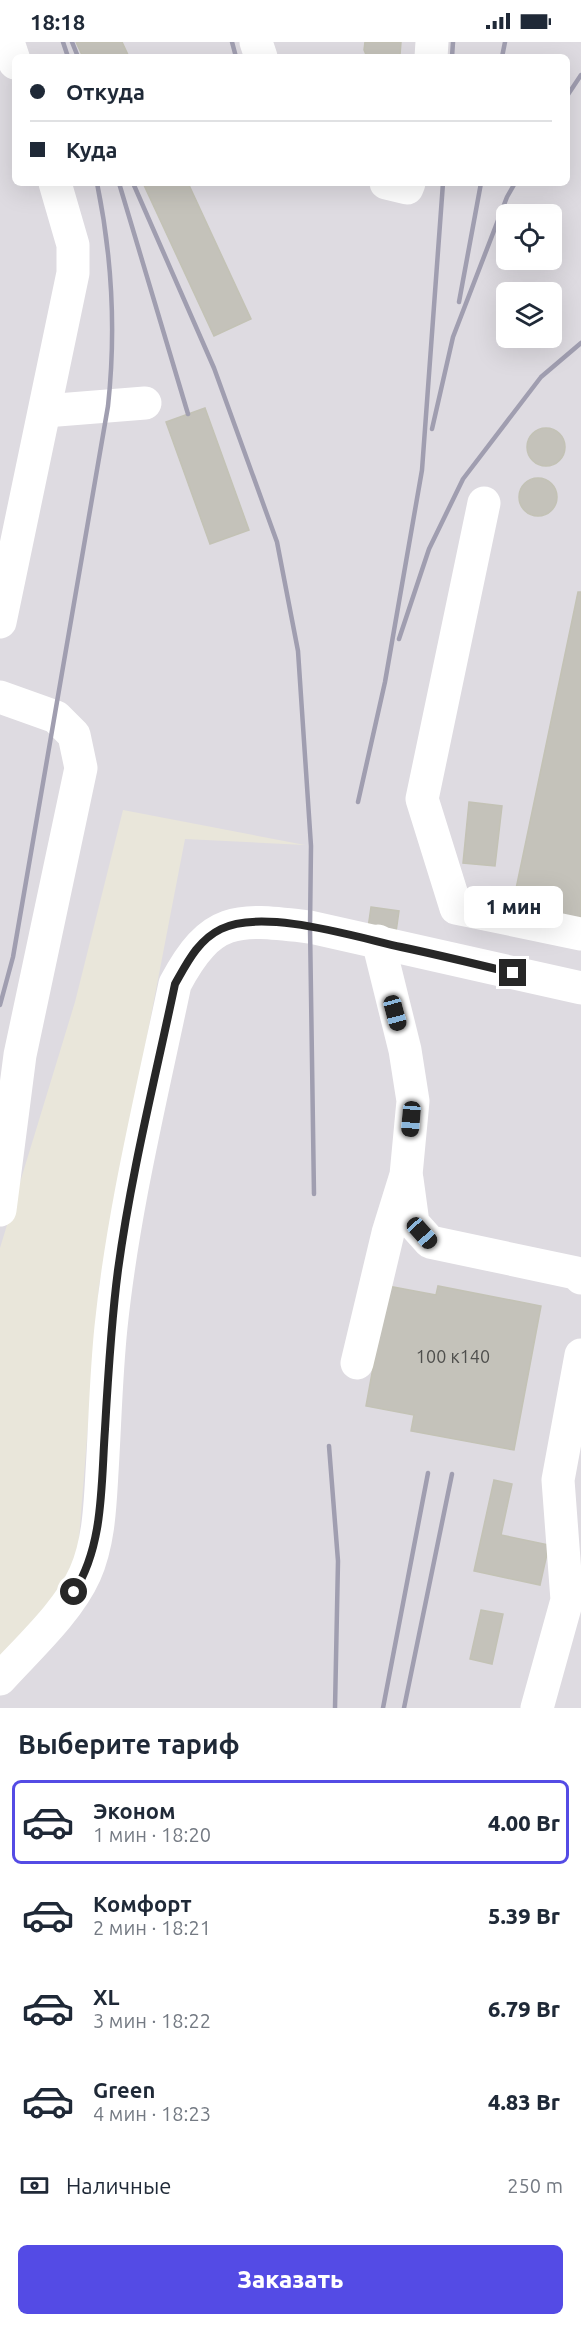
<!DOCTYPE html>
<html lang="ru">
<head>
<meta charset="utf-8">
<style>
	body { margin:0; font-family:Ubuntu,sans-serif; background:#f6f6f7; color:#1f2937; height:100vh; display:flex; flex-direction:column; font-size:22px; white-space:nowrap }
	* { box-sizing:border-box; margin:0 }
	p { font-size:20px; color:#747a83 }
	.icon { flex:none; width:33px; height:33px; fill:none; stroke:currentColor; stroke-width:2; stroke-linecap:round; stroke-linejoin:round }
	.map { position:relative; height:1666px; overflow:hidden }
	.details { display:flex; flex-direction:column; background:#fff; flex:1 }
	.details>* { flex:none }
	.banner { position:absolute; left:12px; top:12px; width:558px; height:132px; border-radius:9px; box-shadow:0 6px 24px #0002; display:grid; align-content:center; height:132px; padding:0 18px; background:#fff }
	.controls { position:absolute; left:496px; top:162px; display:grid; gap:12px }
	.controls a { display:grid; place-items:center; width:66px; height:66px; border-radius:9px; background:#fff; box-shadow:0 6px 24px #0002; font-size:30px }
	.end { position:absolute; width:27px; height:27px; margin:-14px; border:8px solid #272727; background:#fff; box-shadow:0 0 0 3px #fff }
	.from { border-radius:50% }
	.bubble { position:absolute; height:42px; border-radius:9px; background:#fff; box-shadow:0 6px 24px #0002; font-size:20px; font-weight:800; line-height:42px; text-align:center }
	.car { position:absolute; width:18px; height:36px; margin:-18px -9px; border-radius:8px; box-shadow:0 0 4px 2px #0007; background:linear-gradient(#222 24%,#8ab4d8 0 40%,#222 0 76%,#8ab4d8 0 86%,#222 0) }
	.banner b { display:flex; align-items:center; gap:21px; height:57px; font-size:22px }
	.banner b+b { border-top:2px solid #e0e1e3 }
	.banner i { width:15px; height:15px; background:#1f2937 }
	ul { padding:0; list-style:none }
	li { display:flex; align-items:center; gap:18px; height:84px; margin:0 12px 9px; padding:0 6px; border:3px solid transparent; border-radius:9px }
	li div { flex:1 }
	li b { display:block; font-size:22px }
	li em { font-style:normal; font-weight:800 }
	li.current { border-color:#544be5 }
	li>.icon { width:54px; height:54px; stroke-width:1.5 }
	h2 { padding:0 18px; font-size:27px; line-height:72px }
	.pay { display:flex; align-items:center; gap:15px; height:66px; padding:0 18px; font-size:22px }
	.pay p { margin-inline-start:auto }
	.action { display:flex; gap:12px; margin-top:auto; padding:12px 18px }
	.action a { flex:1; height:69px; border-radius:9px; background:#544be5; color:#fff; font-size:24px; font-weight:800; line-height:69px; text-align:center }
	.status { display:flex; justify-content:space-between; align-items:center; height:42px; padding:0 30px; background:#fff; direction:ltr }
	.status svg { height:16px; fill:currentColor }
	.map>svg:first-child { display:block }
	.industrial { fill:#dedbe1; fill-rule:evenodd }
	.building { fill:#c4c2ba; stroke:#c3c2b5; stroke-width:1.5 }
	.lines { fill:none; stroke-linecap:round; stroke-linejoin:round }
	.minor { stroke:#fff; stroke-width:33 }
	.rail { stroke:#a09eb0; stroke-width:4.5 }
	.route { stroke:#272727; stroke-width:8 }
	.labels { text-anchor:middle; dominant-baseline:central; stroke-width:5; stroke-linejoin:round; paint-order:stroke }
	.number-label { font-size:18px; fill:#4e4e4c }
</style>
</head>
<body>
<div class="status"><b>18:18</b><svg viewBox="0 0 49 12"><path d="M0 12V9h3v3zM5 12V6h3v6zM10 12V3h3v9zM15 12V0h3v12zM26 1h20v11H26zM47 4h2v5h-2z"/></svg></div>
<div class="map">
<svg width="581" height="1666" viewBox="0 0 581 1666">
	<rect width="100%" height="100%" fill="#e9e6da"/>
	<path class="industrial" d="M0,0H581V1666H0V1625L77,1522L99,1244L185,797L305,803L123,768L75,960L0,1206ZM15,15H567V141H15ZM507,172H552V218H507ZM507,250H552V296H507Z"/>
	<g class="building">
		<path d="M76,0H122L129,15H83Z"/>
		<path d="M365,0H401L400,13L367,15L364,8Z"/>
		<path d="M143,141H188L251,277L214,294Z"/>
		<path d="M205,366L249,488L210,502L166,380Z"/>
		<circle cx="546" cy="405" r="19"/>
		<circle cx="538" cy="455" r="19"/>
		<path d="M578,550H581V881L512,866Z"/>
		<path d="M469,760L502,764L495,824L463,821Z"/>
		<path d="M371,865L399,869L396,890L368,886Z"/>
		<path d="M388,1244L436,1253L438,1244L541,1264L514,1408L411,1389L414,1373L366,1364Z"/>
		<path d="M494,1438L512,1442L501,1493L549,1503L540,1543L474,1529Z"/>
		<path d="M481,1568L503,1572L492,1622L470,1617Z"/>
	</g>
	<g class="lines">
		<g class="minor">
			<path d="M8,0L15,21"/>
			<path d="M256,0L261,15"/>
			<path d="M431,15L432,0"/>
			<path d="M386,141L407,146L409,141"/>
			<path d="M45,369L145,361"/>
			<path d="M484,461L422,757L456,866L581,892"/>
			<path d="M0,580L73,231V203L55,141"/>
			<path d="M0,655L56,675L74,693L81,726L20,1013L0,1168"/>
			<path d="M407,1137L413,1181L430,1200L576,1231L581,1236"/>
			<path d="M357,1321L388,1191L406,1133L413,1059L405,1008L378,899"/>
			<path d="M0,1637C28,1606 68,1570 85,1532C99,1500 100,1464 102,1430C105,1382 106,1333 111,1285C123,1170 151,1056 175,942C212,872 238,877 310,885L581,946"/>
			<path d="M537,1666L567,1558L558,1438L581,1313"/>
		</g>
		<g class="rail">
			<path d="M63,0L68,15"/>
			<path d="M72,0L78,15"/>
			<path d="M232,0L236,15"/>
			<path d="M452,15L453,0"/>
			<path d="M502,15L505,0"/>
			<path d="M567,54L581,33"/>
			<path d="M119,141L188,372"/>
			<path d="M133,141L214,326L277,500L298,609L311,804L310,885L314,1152"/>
			<path d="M459,260L481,141"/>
			<path d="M432,387L453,295L507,155L515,141"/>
			<path d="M399,597L429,507L463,437L541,335L581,301"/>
			<path d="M358,760L385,640L422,428L443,141"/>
			<path d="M0,963L13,915L108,364C116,290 112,214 97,141"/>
			<path d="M329,1404L338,1519L335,1666"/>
			<path d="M383,1666L428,1431"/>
			<path d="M404,1666L452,1432"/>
		</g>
	</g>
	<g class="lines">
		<path class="route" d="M74,1550C104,1503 101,1442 105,1387C108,1334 111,1281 118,1228C131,1132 155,1037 175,942C187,921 198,898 221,887C263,866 356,895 401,905C439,913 476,922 513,931"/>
	</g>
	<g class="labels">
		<g class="number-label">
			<text x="453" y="1314">100 к140</text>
		</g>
	</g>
</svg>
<div class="controls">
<a><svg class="icon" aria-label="locate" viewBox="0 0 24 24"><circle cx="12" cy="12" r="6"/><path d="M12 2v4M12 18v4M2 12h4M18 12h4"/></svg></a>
<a><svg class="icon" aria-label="layers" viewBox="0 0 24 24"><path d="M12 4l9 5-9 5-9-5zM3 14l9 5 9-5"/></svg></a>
</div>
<i class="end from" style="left:74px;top:1550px"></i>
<i class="end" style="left:513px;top:931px"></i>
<div class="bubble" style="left:464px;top:844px;width:99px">1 мин</div>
<i class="car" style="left:395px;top:971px;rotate:165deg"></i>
<i class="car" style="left:411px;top:1077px;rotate:185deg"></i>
<i class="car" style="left:422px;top:1191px;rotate:138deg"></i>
<div class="banner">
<b><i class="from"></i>Откуда</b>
<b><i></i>Куда</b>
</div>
</div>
<section class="details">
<h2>Выберите тариф</h2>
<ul>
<li class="current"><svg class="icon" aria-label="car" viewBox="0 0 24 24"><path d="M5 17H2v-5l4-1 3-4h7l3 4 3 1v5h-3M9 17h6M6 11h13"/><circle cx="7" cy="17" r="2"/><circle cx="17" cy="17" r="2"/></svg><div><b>Эконом</b><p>1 мин · 18:20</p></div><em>4.00 Br</em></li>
<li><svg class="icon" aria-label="car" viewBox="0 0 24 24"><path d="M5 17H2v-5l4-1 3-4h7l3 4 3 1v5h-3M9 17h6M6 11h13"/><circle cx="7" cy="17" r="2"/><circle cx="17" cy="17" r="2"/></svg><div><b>Комфорт</b><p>2 мин · 18:21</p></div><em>5.39 Br</em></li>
<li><svg class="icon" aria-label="car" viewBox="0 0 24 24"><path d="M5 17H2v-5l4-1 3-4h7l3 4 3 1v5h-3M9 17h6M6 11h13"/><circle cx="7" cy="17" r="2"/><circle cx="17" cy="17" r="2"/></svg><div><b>XL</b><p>3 мин · 18:22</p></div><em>6.79 Br</em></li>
<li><svg class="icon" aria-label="car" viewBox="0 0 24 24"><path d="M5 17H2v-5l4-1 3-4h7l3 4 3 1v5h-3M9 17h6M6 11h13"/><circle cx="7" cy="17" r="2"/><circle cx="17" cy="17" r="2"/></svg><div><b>Green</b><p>4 мин · 18:23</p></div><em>4.83 Br</em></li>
</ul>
<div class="pay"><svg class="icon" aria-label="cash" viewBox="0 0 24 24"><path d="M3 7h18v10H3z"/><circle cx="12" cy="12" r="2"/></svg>Наличные<p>250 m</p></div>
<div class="action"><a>Заказать</a></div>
</section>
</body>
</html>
